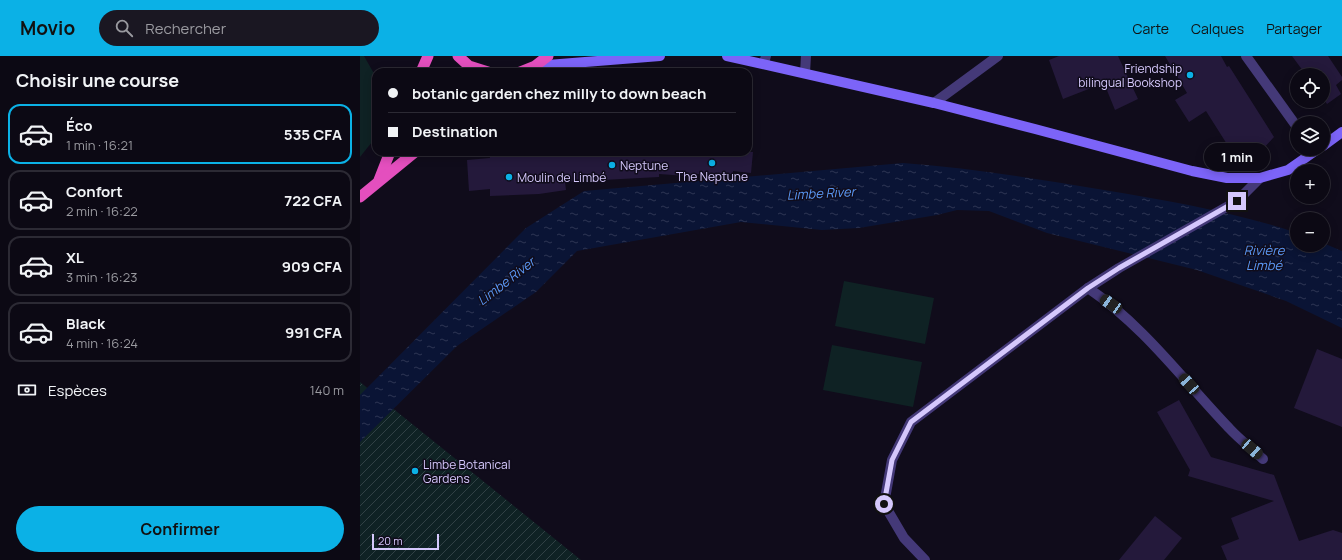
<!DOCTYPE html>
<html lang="fr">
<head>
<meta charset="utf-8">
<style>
	body { margin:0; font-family:Manrope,sans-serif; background:#1a1722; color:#f1f3f6; height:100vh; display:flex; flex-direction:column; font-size:15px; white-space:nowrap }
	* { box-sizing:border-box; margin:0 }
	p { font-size:13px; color:#9a9aa0 }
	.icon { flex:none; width:22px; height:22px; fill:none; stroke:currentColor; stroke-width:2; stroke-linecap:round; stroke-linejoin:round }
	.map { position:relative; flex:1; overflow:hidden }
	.sheet { display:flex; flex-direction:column; background:#0c0914; width:360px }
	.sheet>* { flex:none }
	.guide { position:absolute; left:12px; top:12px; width:380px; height:88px; border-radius:12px; box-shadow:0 2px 10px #0003,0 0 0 1px #2c2a34; display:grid; align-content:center; height:88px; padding:0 16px; background:#0c0914 }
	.buttons { position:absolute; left:930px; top:12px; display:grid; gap:8px }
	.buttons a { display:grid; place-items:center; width:40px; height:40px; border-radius:50%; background:#0c0914; box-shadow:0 2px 10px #0003,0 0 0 1px #2c2a34; font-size:20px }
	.scale { position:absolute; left:12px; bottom:10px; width:67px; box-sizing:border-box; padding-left:4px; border:2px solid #d5c8fc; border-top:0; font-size:11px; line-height:14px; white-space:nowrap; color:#d5c8fc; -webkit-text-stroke:3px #100c1b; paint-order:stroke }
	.end { position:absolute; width:18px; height:18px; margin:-9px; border:5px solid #d5c8fc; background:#111; box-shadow:0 0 0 2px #111 }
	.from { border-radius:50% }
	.bubble { position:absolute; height:28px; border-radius:14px; background:#0c0914; box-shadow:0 2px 10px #0003,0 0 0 1px #2c2a34; font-size:13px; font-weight:700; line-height:28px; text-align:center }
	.car { position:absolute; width:12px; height:24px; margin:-12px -6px; border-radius:5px; box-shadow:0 0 3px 1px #0007; background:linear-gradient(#222 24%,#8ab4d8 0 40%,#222 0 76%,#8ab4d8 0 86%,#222 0) }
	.guide b { display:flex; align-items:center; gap:14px; height:38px; font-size:15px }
	.guide b+b { border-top:1px solid #2c2a34 }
	.guide i { width:10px; height:10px; background:#f1f3f6 }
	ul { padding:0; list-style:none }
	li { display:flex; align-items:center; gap:12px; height:60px; margin:0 8px 6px; padding:0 8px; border:2px solid #2c2a34; border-radius:12px }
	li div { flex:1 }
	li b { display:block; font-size:15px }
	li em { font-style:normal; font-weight:700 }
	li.current { border-color:#0bb1e6 }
	li>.icon { width:36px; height:36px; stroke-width:1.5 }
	h2 { padding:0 16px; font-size:18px; line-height:48px }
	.pay { display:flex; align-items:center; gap:10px; height:44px; padding:0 16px; font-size:15px }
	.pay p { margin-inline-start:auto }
	.primary-button { display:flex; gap:8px; margin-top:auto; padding:8px 16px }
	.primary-button a { flex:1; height:46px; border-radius:24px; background:#0bb1e6; color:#111; font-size:16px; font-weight:700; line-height:46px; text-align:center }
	header { display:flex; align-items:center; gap:24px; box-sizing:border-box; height:56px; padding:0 20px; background:#0bb1e6; color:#111 }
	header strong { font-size:19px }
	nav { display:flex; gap:22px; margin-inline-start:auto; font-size:14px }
	.search { width:280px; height:36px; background:#1a1722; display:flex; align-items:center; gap:10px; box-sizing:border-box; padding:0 14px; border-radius:22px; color:#9a9aa0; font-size:15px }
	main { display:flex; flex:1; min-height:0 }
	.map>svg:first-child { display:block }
	.park { fill:#0f2224 }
	.garden { fill:url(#garden-furrows) }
	.water { fill:url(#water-ripples) }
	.building { fill:#24193b }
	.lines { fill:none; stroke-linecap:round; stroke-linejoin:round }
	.service { stroke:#443978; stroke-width:10 }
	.minor { stroke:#443978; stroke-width:10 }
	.secondary { stroke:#7c64f8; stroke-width:10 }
	.trunk { stroke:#e44fbe; stroke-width:11 }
	.route { stroke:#d5c8fc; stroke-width:5 }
	.poi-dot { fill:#0bb1e6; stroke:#100c1b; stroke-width:1.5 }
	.labels { text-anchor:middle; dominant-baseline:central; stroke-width:3; stroke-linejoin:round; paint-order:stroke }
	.poi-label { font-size:12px; fill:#d5c8fc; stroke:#100c1b; text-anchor:start }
	.water-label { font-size:13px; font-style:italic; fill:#5b99f7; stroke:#100c1b }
</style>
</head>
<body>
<header>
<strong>Movio</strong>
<div class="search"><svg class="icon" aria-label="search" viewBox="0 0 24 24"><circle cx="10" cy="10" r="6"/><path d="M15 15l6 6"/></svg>Rechercher</div>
<nav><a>Carte</a><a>Calques</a><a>Partager</a></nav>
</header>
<main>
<section class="sheet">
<h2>Choisir une course</h2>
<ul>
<li class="current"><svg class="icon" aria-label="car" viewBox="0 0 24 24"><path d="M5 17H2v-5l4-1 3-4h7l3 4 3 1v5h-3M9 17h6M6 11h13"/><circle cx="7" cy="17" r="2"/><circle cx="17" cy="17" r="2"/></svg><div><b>Éco</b><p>1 min · 16:21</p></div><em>535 CFA</em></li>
<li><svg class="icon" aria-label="car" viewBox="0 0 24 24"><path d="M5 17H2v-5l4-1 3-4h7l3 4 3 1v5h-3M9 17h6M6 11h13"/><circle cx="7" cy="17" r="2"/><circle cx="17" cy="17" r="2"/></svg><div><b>Confort</b><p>2 min · 16:22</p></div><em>722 CFA</em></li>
<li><svg class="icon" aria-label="car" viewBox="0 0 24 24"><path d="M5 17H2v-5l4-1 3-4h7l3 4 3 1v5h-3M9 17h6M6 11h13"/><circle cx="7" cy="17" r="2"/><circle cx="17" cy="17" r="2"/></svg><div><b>XL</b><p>3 min · 16:23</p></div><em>909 CFA</em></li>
<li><svg class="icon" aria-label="car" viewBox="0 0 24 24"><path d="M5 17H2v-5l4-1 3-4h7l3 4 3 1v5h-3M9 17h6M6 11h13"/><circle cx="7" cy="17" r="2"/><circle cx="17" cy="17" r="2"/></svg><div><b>Black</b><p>4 min · 16:24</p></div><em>991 CFA</em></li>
</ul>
<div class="pay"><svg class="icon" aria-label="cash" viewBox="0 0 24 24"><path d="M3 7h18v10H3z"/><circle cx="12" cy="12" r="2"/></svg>Espèces<p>140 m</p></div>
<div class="primary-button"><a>Confirmer</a></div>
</section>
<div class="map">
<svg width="982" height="504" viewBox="0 0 982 504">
	<defs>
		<pattern id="garden-furrows" width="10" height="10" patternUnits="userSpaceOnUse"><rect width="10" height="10" fill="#0f2224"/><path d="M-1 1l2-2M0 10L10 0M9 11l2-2" fill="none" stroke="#314145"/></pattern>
		<pattern id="water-ripples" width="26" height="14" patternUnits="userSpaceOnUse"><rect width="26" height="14" fill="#0a1435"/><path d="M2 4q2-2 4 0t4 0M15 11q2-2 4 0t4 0" fill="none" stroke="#2d3553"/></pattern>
	</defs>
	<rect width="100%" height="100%" fill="#100c1b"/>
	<g class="park">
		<path d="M0,0H4L16,21V81L0,101Z"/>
		<path d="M484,225L574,242L565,288L475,270Z"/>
		<path d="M472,289L562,306L553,351L463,334Z"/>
	</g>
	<path class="garden" d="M0,326L221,504H0Z"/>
	<path class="water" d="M543,107C611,112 677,123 744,134C809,145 875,156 937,177V189H963V187L982,195V272L926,245L837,214L687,177L629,155L597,154L577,159L499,172L462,174L381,166L217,195L176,236L97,290L0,386V339L166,172L224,135Z"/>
	<g class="building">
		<path d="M699,0H758L778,43L755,54L744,27L703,43L689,4Z"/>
		<path d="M805,0H861L867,11L869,10L914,81L899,97L877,104L846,55L829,66L815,44L827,37Z"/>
		<path d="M932,0H968L982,21V24L976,29L981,38L967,48L963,42V19H946Z"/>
		<path d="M129,96H393L391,117L373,115V118H327V120L299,118V121L205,126L206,134L179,138L130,140V133L109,135L107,104L130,102Z"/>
		<path d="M957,293L982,303V371L934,352Z"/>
		<path d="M819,344L851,401L914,419L939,485L973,474L982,477V504H867L861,490L879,483L871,462L914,445L828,420L830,414L797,356Z"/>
		<path d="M795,460L822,482L804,504H759Z"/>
	</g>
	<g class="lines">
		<g class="service">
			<path d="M404,7L406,0"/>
			<path d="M445,17L446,0"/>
			<path d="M728,232C784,270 823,324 869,372C879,383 892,393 903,403"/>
		</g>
		<g class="minor">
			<path d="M886,0L937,71"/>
			<path d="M574,47L638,0"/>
			<path d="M565,504L544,482L524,448L532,404L551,366L728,232L759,212L877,145L900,122"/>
		</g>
		<g class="secondary">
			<path d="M367,0L574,47L675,73L832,115L867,122H900L928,114L958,93"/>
			<path d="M175,10L300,0"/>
			<path d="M963,90L982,76"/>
		</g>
		<g class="trunk">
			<path d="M98,0L109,10L128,16"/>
			<path d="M61,16L68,0"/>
			<path d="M160,16L175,10L188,0"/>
			<path d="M19,124L30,96"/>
			<path d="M0,141L55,96"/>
		</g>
	</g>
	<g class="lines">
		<path class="route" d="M524,448L532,404L551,366L728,232L759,212L877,145"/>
	</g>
	<g class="poi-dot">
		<circle cx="830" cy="19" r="4"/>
		<circle cx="352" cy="107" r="4"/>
		<circle cx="252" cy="109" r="4"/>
		<circle cx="149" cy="121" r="4"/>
		<circle cx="55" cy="415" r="4"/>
	</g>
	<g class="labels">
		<g class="poi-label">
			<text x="822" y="12" text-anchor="end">Friendship<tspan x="822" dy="14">bilingual Bookshop</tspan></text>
			<text x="260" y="109">Neptune</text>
			<text x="352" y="120" text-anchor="middle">The Neptune</text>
			<text x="157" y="121">Moulin de Limbé</text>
			<text x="63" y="408">Limbe Botanical<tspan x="63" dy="14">Gardens</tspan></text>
		</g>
		<g class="water-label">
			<text transform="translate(461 137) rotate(-3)">Limbe River</text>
			<text x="904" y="194">Rivière<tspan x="904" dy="15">Limbé</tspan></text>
			<text transform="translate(146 225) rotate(-38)">Limbe River</text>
		</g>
	</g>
</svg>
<div class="buttons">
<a><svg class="icon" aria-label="locate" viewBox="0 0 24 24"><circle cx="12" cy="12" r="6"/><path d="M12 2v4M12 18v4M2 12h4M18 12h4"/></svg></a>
<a><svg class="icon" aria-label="layers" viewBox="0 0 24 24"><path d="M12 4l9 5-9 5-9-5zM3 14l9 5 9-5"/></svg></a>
<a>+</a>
<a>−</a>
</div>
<div class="scale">20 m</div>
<i class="end from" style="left:524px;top:448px"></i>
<i class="end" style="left:877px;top:145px"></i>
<div class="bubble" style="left:844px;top:87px;width:66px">1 min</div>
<i class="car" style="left:751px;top:248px;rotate:304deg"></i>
<i class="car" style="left:829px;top:328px;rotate:318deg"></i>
<i class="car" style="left:892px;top:393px;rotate:131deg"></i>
<div class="guide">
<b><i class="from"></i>botanic garden chez milly to down beach</b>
<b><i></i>Destination</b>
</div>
</div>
</main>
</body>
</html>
